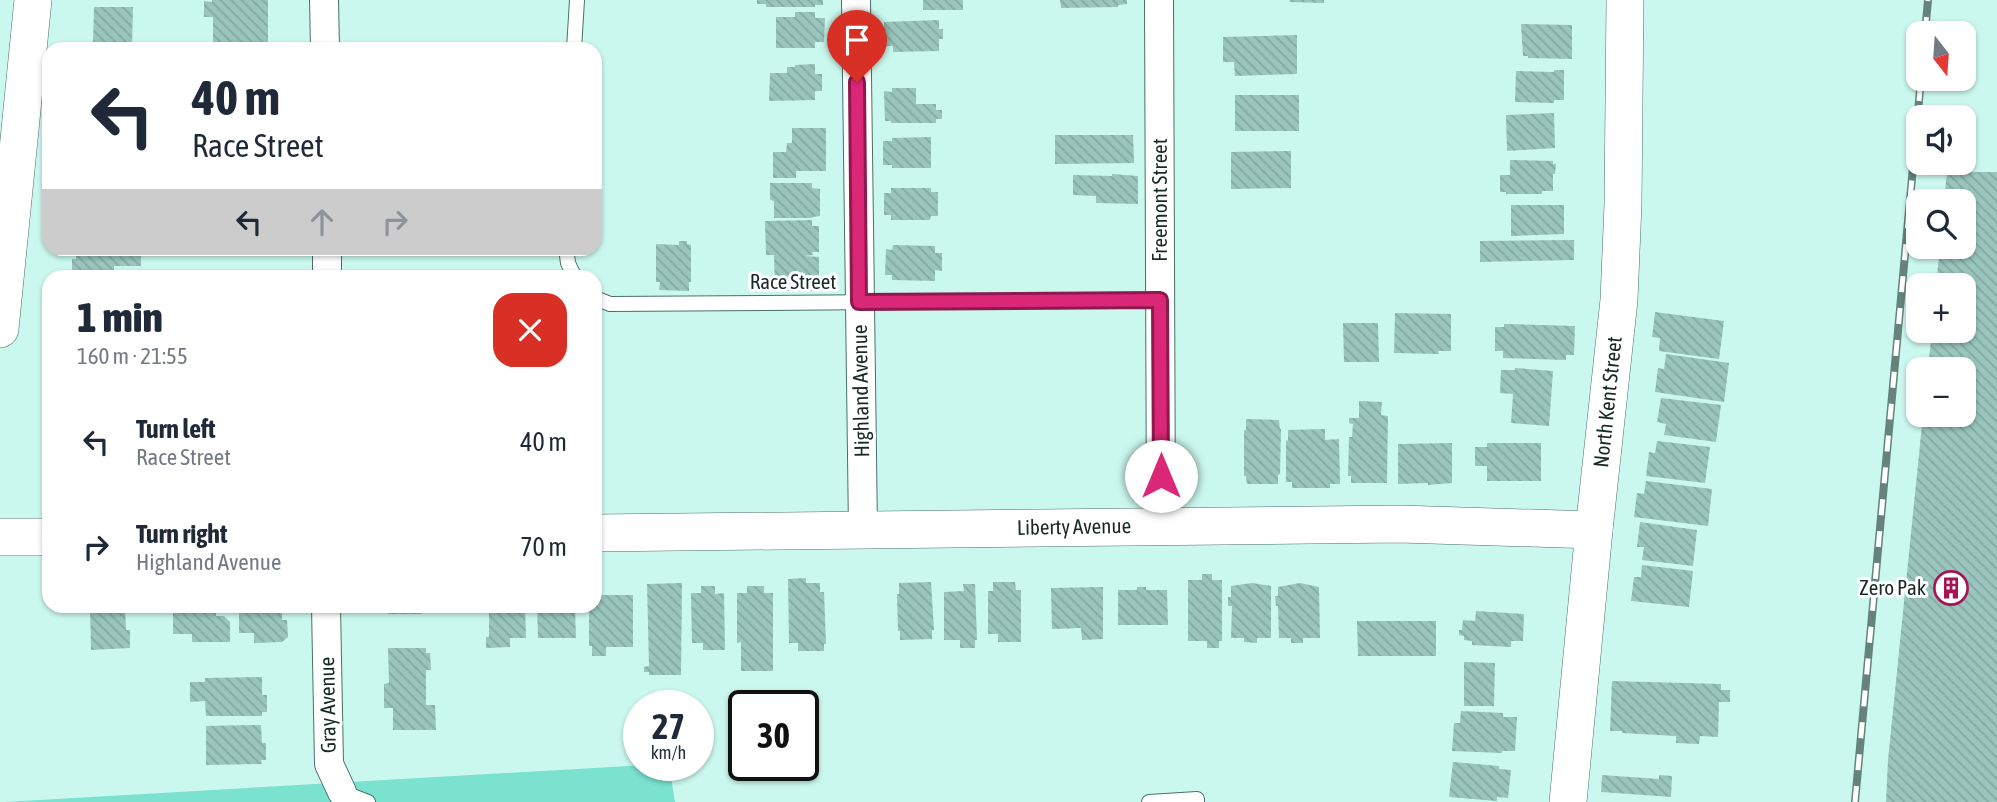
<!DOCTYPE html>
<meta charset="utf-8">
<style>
body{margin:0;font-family:"Asap Condensed",sans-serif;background:#f6f6f7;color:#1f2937;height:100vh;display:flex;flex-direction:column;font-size:26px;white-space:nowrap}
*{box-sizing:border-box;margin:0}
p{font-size:23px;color:#747a83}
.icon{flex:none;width:38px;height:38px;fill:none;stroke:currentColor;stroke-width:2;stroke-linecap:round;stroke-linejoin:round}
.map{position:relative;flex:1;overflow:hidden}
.sheet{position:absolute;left:42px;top:270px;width:560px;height:343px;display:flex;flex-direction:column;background:#fff;border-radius:21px;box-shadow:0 2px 5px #0004}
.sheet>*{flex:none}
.hud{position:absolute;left:42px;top:42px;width:560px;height:214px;border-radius:21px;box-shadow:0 2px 5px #0004;background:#fff;color:#1f2937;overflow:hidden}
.needle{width:46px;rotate:163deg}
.buttons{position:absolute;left:1906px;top:21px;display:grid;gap:14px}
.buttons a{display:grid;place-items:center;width:70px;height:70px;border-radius:14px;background:#fff;box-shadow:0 2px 5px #0004;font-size:35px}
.speed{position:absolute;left:623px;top:690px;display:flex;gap:14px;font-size:35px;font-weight:700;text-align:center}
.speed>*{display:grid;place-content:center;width:91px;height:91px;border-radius:50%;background:#fff;box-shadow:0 2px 5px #0004;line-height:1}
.speed small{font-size:18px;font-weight:400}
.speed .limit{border:4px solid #111;border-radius:10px;background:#fff;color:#111}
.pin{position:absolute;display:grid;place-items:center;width:60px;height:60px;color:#fff;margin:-72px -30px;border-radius:50% 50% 50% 0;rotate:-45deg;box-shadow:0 0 7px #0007}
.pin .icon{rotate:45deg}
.me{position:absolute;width:77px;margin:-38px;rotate:0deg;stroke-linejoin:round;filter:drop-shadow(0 0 5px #0008)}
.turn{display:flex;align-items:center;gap:24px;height:147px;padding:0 35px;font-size:32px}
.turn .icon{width:91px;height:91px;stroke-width:2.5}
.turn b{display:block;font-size:49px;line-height:60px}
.lanes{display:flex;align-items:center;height:66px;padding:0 35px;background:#0003;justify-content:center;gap:35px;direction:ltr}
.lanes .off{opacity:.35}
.round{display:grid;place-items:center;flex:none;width:74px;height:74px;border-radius:21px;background:#f6f6f7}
.overview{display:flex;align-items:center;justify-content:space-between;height:119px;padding:0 35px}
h1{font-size:42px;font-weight:800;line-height:52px}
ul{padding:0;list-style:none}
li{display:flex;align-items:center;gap:21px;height:105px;padding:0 35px}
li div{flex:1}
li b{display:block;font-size:26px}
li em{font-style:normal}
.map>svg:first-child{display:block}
.park{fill:#7ae2cf}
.building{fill:url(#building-back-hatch)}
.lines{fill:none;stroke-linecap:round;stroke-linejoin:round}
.service-casing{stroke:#487069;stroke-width:16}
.minor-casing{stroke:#487069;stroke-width:30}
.tertiary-casing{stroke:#487069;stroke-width:38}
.service{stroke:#fff;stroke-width:14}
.minor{stroke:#fff;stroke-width:28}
.tertiary{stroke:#fff;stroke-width:37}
.rail-casing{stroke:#65827c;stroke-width:8}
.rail{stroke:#fff;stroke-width:5;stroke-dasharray:16;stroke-linecap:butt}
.route-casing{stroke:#8e194d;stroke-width:18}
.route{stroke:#db2777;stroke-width:12}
.labels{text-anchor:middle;stroke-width:6;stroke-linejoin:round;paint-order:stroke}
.street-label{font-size:21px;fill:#182926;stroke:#fff}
.poi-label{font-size:21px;fill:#182926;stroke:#fff;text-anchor:end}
</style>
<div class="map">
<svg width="1997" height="802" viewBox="0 0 1997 802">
<defs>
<pattern id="building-back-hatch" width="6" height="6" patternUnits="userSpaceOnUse" patternTransform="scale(1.75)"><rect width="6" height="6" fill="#99c5bc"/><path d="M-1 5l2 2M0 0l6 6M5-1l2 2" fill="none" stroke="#83a9a1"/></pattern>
</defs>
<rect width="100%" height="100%" fill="#cbf8ee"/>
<path class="park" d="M645,765H669L675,802H5Z"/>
<g class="building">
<path d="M212,0H268V45H213V17H204V1L212,2Z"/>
<path d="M757,0H823V5H815V7H766V4H757Z"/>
<rect x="923" y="0" width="40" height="10"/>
<path d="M1060,0H1127V4L1118,5V7L1061,8Z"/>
<path d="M1290,0H1324V3L1289,2Z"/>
<path d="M94,7H133L132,46L93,45Z"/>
<path d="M795,12H815V18H825L824,42H815V48H776V17H795Z"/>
<path d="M939,20V29H943V39H939V51L893,52V46H884V22Z"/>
<path d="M1521,24L1572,25V59L1528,58V56H1523Z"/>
<path d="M1297,35V74L1235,76L1234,62H1223V37Z"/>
<path d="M815,64V74H822V91H815V100L769,101L770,73H787V67H795V65Z"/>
<path d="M1554,70H1564V100H1554V103L1515,102L1516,71L1554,72Z"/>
<path d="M892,88H916V104H936V110H942V119H936V123H891V121H885L884,91L892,92Z"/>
<rect x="1235" y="95" width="64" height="36"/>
<path d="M1554,113L1555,148L1507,151L1506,115Z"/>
<path d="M792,128H826V171H796V178H773V152H786L787,143H792Z"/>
<path d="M1055,135H1133L1134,163L1055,164Z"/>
<path d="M931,137V168H892V165H883V141H892V138Z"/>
<path d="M1291,151V188L1231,189V152Z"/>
<path d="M1510,160L1553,161V164H1556L1555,174H1553V191H1542V194H1506V192H1500V175H1510Z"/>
<path d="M1947,172H1997V802H1886L1888,760L1923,415H1964V369H1928L1932,331H1964V285H1936L1940,247H1964V201H1944Z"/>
<path d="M1112,174L1138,176V204L1096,203V196L1073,195V175L1112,176Z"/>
<path d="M770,183H812V188L820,189V216L813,217L812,218H774V201L770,200Z"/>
<path d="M891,188H931V192H938V216H931L930,220H891V215H884V193H891Z"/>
<path d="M1511,205H1564V234L1511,236Z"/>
<path d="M812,220V226H819V252H812L813,255L804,256L819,257V289H815V291H775L774,255H766L765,221Z"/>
<path d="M1574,240V260L1480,262V241Z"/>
<path d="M679,241H687V244L691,245V282H689V291L659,290L660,282H656V244L679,245Z"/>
<path d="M893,245L935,246V253H942V271L935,270V281L892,280V275H885L886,249L892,250Z"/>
<path d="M76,248H141V266H114V276H76V273H72V259H76Z"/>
<path d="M1655,312L1724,321L1719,359L1659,351L1660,338L1652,337Z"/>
<path d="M1395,313L1451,314V351H1438L1439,354L1394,353Z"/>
<path d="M1343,323H1378L1379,362H1344Z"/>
<path d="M1504,324L1575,326L1574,355H1566V360L1503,358V351H1495V327H1504Z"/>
<path d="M1666,354L1729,363L1724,402L1655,392L1658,368L1664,369Z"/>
<path d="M1515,368L1553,371L1549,426L1511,423L1513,394L1500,393L1501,370H1515Z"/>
<path d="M1661,398L1721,405L1716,442L1664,435L1666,424L1657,422Z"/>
<path d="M1359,401L1382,402L1381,415L1388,416L1387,483H1351V476H1348L1349,437H1352L1353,424L1349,423V418H1359Z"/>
<path d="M1246,419L1279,420L1280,429H1281L1280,474L1278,475V484H1247L1246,476H1244V430H1246Z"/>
<path d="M1325,429V440L1339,439L1340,484H1330V488H1292V482H1286V440L1288,441V430Z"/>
<path d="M1657,441L1710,447L1705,483L1646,476L1649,452L1655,453Z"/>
<path d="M1452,443V483L1428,485V483L1398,484V444Z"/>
<path d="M1487,443H1541V481H1487V466H1475V447H1487Z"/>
<path d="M1646,481L1712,489L1708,526L1634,517L1637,493L1644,494Z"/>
<path d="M1640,522L1697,530L1693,566L1642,560L1644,547H1637Z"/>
<path d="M1642,565L1693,571L1689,607L1631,601L1634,577H1641Z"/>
<path d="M1202,574H1212V580H1222V641H1219V648H1207V641H1188V580H1202Z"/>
<path d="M806,578V583H820V592H824L826,644H824V651H798V643H789L788,579Z"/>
<path d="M931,582L934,630H932V639L900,640V631H898L897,594H899V583Z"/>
<path d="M993,582H1015L1016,590H1021V642H998V634H988V591H993Z"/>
<path d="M682,583L681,675H649V672H644V667L649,666L647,584Z"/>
<path d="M1252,583L1271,586V638H1257V643L1244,642V638H1231L1232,606H1228V597H1231V586Z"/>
<path d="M1300,583L1319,587L1320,638H1303V643H1291V638H1279L1278,606H1276L1275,596H1278V587Z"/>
<path d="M963,584H975L977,640H975V648H960V640H944V592L964,591Z"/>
<path d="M701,586H715V594L724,593L725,650H703V643H692L691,593H701Z"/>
<path d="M747,586H764V593H773V671H741V642L737,643V593H747Z"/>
<path d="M1103,587V639L1082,640L1081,628L1052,629L1051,588Z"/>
<path d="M1137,587H1146V590H1167L1168,625H1118V590H1137Z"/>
<path d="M595,588H601L600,595H633V647H606V656H592V646H589V606H595Z"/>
<path d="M90,606H125L126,630H130V648L91,650Z"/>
<path d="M173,606H216V616H224L230,622V642H192V634H173Z"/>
<path d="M239,606H282V620H287L288,637L282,642L254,643V633H239Z"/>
<rect x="388" y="606" width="34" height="8"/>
<path d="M489,606H525L526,638H510V647L486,648V637H489Z"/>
<path d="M537,606L575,608L576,638H538Z"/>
<path d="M1476,611L1524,614L1523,641H1511V647L1472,645V641L1464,640V636L1459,635V630H1462L1463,620L1475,621Z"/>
<path d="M1357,621H1436V656H1358Z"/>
<path d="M388,648H426V653H430L431,670H426V705H435L436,730H393V708H384V684L389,683Z"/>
<path d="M1464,662L1495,663L1494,706H1464Z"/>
<path d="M262,677V695H267V712H262V716H206L205,701L190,702V682H205V678Z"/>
<path d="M1612,681L1721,684V690H1730V702H1719L1718,737L1700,736L1699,744L1676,743V736L1622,733V731H1610Z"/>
<path d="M1461,711L1503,713V717H1517L1515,751H1502V753L1452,751L1454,723H1460Z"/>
<path d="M261,725L262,743H266V760H261L262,764L206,765V726Z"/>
<path d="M1453,762L1499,766V769L1511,770L1508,798L1497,797V801L1449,797Z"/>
<path d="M1602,775L1659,779V775L1672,776L1671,797L1601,792Z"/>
</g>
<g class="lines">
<g class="service-casing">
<g id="service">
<path d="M574,49L577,0"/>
<path d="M566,248L568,263L574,276"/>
<path d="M595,298L610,304L1160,300"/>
<path d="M340,798L342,792L368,802"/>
<path d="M1149,802L1197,799V802"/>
</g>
</g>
<g class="minor-casing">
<g id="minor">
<path d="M324,0L325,49"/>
<path d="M856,0L863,531"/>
<path d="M1159,0L1161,526"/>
<path d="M327,248V276"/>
<path d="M326,606L329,764L342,792"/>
</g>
</g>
<g class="tertiary-casing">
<g id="tertiary">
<path d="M0,329L33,0"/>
<path d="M595,533L1400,524L1594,530"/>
<path d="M0,537H49"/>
<path d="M1568,802L1594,530L1619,300L1623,204L1625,0"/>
</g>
</g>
<use href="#service" class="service"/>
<use href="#minor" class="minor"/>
<use href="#tertiary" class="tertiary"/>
<g class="rail-casing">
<g id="rail">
<path d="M1925,33L1928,0"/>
<path d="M1855,802L1921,79"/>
</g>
</g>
<use href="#rail" class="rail"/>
</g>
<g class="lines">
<g class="route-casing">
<path id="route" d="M857,82L859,302L1160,300L1161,476"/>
</g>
<use href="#route" class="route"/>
</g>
<defs>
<g id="building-ring" transform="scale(1.75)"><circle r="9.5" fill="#fff" stroke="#a51556" stroke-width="1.5"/><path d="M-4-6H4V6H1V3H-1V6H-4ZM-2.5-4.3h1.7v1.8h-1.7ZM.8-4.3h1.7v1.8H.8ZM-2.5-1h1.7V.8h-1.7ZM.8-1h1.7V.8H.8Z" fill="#a51556"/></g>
</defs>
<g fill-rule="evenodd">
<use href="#building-ring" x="1951" y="588"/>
</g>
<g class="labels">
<g class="street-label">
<text transform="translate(1160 200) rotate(-90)" y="7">Freemont Street</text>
<text x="793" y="289">Race Street</text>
<text transform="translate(861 391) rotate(-91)" y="7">Highland Avenue</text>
<text transform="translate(1608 402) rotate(-84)" y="7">North Kent Street</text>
<text transform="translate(1074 527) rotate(-1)" y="7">Liberty Avenue</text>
<text transform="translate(328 705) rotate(-91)" y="7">Gray Avenue</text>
</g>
<g class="poi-label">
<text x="1926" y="595">Zero Pak</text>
</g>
</g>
</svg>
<div class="buttons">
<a><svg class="needle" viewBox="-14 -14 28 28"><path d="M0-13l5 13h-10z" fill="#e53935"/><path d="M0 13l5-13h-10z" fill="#747a83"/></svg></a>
<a><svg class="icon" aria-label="sound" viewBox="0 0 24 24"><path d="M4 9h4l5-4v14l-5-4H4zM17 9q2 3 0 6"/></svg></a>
<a><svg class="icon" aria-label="search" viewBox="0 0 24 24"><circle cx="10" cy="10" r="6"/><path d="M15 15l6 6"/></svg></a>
<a>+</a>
<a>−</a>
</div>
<div class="speed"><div>27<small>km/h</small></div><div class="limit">30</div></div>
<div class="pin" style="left:857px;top:82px;background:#d93025"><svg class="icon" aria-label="arrive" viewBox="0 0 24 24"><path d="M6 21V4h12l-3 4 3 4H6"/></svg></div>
<svg class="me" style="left:1161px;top:476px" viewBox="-20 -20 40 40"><circle r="19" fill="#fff"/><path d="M0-13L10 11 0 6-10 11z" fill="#db2777"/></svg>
<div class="hud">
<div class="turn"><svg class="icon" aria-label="left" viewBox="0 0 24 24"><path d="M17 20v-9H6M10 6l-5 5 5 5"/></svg><div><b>40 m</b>Race Street</div></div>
<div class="lanes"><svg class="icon" aria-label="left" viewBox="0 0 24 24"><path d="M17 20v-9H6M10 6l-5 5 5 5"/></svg><svg class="icon off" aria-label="ahead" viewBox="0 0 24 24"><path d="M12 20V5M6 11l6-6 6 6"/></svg><svg class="icon off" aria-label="right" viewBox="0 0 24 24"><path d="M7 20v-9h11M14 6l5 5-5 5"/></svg></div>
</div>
<section class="sheet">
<div class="overview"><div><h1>1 min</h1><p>160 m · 21:55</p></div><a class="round" style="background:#d93025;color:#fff"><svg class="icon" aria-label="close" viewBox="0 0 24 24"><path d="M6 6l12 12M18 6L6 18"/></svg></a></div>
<ul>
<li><svg class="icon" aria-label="left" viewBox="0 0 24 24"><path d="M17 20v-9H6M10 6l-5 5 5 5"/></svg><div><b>Turn left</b><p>Race Street</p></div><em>40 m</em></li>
<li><svg class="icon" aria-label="right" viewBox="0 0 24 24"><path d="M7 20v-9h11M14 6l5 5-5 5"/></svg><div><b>Turn right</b><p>Highland Avenue</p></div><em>70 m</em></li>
</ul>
</section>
</div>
